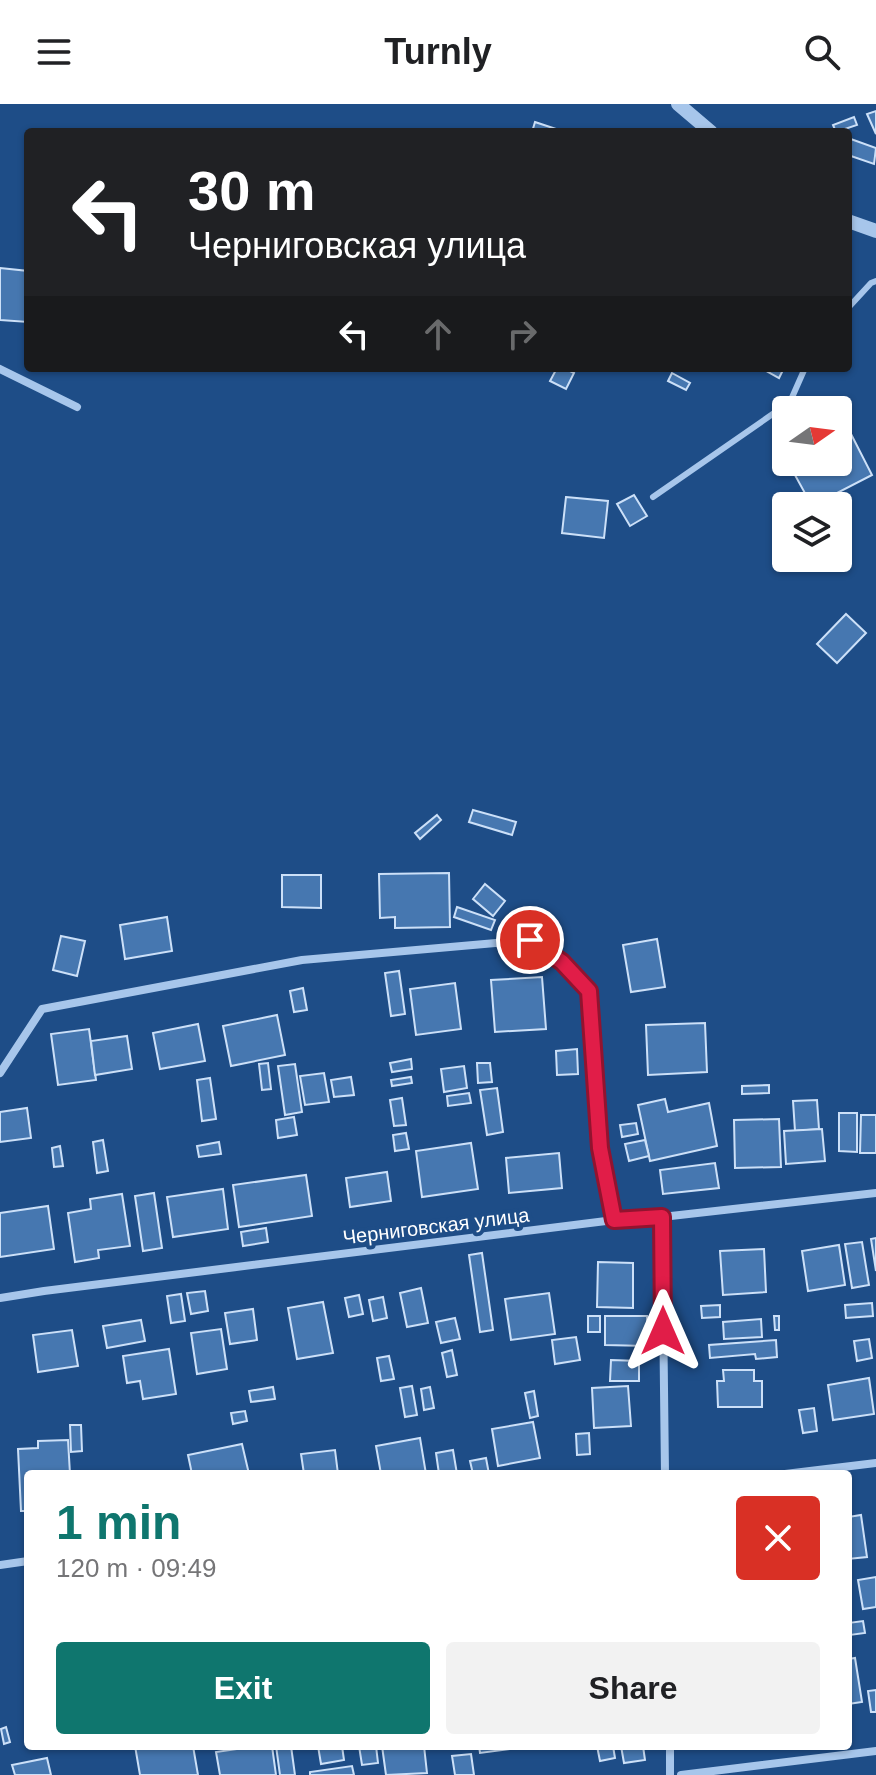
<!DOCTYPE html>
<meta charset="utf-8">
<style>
body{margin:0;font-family:Arial,sans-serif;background:#f2f2f2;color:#202124;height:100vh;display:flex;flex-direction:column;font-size:30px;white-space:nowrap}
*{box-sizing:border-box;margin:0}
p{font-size:26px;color:#757577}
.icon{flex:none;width:44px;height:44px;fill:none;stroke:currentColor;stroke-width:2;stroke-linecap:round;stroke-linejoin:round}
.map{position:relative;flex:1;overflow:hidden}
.details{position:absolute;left:24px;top:1366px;width:828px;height:280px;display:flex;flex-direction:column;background:#fff;border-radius:8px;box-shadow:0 2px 6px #0004}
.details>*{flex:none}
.guide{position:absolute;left:24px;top:24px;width:828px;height:244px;border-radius:8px;box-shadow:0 2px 6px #0004;background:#202124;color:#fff;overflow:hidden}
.needle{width:52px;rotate:76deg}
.buttons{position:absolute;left:772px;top:292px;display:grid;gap:16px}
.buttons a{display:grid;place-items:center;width:80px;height:80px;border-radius:8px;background:#fff;box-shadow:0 2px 6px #0004;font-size:40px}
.pin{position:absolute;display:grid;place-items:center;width:68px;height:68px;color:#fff;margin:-34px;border:4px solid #fff;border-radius:50%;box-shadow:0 2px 8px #0007}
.me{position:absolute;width:88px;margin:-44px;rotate:0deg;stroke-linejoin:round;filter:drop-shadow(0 0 6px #0008)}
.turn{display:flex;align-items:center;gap:28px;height:168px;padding:0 32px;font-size:36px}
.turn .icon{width:104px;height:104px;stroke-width:2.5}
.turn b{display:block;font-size:56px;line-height:68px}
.lanes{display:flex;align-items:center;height:76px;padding:0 32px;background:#0003;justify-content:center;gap:40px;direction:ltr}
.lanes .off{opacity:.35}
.round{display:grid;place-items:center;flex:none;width:84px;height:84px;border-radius:8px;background:#f2f2f2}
.overview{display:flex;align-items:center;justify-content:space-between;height:136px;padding:0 32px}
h1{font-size:48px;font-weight:700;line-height:60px;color:#0f766e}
.cta{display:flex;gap:16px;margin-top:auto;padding:16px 32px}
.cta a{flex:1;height:92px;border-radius:8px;background:#0f766e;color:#fff;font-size:32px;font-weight:700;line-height:92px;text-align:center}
.cta a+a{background:#f2f2f2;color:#202124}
header{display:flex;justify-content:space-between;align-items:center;height:104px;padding:0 32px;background:#fff;font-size:36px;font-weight:700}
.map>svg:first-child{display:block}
.building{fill:#4677b0;stroke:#cce0f8;stroke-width:2}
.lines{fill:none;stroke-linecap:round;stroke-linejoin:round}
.service{stroke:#a7c6eb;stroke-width:6}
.minor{stroke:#a7c6eb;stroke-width:8}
.tertiary{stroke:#a7c6eb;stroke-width:14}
.route-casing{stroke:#92132f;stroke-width:20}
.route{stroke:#e11d48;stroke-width:14}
.labels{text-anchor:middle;stroke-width:8;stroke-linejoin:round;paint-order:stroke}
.street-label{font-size:20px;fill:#fff;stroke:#1e4d87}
</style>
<header><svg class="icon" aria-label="menu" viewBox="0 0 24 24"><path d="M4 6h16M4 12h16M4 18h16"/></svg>Turnly<svg class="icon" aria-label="search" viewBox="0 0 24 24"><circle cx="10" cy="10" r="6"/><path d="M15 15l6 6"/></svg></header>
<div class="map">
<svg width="876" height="1671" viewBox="0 0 876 1671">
<rect width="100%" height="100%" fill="#1e4d87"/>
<g class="building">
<path d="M876,7V30L867,10Z"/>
<path d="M854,13L857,21L836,28L833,21Z"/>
<path d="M535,18L565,28H532Z"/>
<path d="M848,34L876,44L874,60L848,51Z"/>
<path d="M0,164L28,167V218L0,216Z"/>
<path d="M557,264H564L574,269L566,285L550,277Z"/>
<path d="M761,264H784L779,274Z"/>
<path d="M672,269L690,279L686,286L668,277Z"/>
<path d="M851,330L872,371L812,402L790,362L798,358H838V337Z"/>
<path d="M634,391L647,412L630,422L617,400Z"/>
<path d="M566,393L608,397L604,434L562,429Z"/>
<path d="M846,510L866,529L837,559L817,540Z"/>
<path d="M473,706L516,718L512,731L469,718Z"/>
<path d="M437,711L441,716L420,735L415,729Z"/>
<path d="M449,769L450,823L395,824V813L380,814L379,770Z"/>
<path d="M282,771H321V804L282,803Z"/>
<path d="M485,780L505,797L493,812L473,795Z"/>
<path d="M457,803L495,816L491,826L454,813Z"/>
<path d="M167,813L172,847L125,855L120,821Z"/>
<path d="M61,832L85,837L77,872L53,866Z"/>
<path d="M657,835L665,883L631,888L623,841Z"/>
<path d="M399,867L405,910L391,912L385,869Z"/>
<path d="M542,873L546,925L495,928L491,876Z"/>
<path d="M455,879L461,925L416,931L410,885Z"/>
<path d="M303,884L307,906L294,908L290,887Z"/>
<path d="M277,911L285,951L231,962L223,922Z"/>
<path d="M705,919L707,968L648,971L646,921Z"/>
<path d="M198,920L205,957L160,965L153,929Z"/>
<path d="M89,925L96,976L58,981L51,930Z"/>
<path d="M127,932L132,965L95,971L91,937Z"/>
<path d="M577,945L578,970L557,971L556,947Z"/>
<path d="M411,955L412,965L392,968L390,959Z"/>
<path d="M268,959L271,985L262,986L259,960Z"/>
<path d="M477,959H490L492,978L478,979Z"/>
<path d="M295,960L302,1008L285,1011L278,962Z"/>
<path d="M464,962L467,984L444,988L441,965Z"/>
<path d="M324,969L329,998L305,1001L300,972Z"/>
<path d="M351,973L354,991L334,993L331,976Z"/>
<path d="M411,973L412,979L392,982L391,976Z"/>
<path d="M210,974L216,1015L202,1017L197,976Z"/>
<path d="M769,981V989L742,990V982Z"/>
<path d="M497,984L503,1028L487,1031L480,986Z"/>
<path d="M469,989L471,999L448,1002L447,992Z"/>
<path d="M402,994L406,1021L394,1022L390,996Z"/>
<path d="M665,995L668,1008L709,999L717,1042L650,1057L638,1001Z"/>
<path d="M817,996L819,1025L795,1027L793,997Z"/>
<path d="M27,1004L31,1034L0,1038V1008Z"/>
<path d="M839,1009H857V1048L839,1047Z"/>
<path d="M861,1011H876V1049H860Z"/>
<path d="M294,1013L297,1031L278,1034L276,1016Z"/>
<path d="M779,1015L781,1063L735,1064L734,1016Z"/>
<path d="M636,1019L638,1030L622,1033L620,1021Z"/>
<path d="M822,1025L825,1057L786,1060L784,1027Z"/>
<path d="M406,1029L409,1045L395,1047L393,1031Z"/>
<path d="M103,1036L108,1067L97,1069L93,1038Z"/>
<path d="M645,1036L649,1052L629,1057L625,1040Z"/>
<path d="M219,1038L221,1050L199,1053L197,1042Z"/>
<path d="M471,1039L478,1085L422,1093L416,1047Z"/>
<path d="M60,1042L63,1062L54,1063L52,1044Z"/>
<path d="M559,1049L562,1084L509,1089L506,1054Z"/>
<path d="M715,1059L719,1084L663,1090L660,1066Z"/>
<path d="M387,1068L391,1097L350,1103L346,1074Z"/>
<path d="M306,1071L312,1112L239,1123L233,1081Z"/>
<path d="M223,1085L228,1125L173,1133L167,1093Z"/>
<path d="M154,1089L162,1144L143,1147L135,1092Z"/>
<path d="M122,1090L130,1142L98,1146L99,1154L75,1158L68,1109L91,1105L90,1095Z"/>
<path d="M48,1102L54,1145L0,1153V1109Z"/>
<path d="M266,1124L268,1138L243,1142L241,1128Z"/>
<path d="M876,1134V1167L871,1135Z"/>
<path d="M862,1138L869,1181L852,1184L845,1140Z"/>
<path d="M839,1141L845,1181L808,1187L802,1147Z"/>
<path d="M764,1145L766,1188L723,1191L720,1147Z"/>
<path d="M482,1149L493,1226L480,1228L469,1151Z"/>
<path d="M598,1158L633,1159V1204L597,1203Z"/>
<path d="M421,1184L428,1219L407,1223L400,1189Z"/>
<path d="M205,1187L208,1207L191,1210L187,1189Z"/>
<path d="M549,1189L555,1230L511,1236L505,1195Z"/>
<path d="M181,1190L185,1217L171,1219L167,1192Z"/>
<path d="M359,1191L363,1210L349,1213L345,1194Z"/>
<path d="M383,1193L387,1214L373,1217L369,1196Z"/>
<path d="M323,1198L333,1249L297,1255L288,1204Z"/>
<path d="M872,1199L873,1212L846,1214L845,1201Z"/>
<path d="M720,1201V1213L702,1214L701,1202Z"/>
<path d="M253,1205L257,1236L230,1240L225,1209Z"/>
<rect x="588" y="1212" width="12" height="16"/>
<path d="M605,1212H647V1242L605,1241Z"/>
<path d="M774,1212H779V1226H775Z"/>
<path d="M455,1214L460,1235L441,1239L436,1218Z"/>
<path d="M761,1215L762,1233L724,1235L723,1218Z"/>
<path d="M141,1216L145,1237L107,1244L103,1222Z"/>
<path d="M221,1225L227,1265L197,1270L191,1229Z"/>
<path d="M72,1226L78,1262L38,1268L33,1231Z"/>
<path d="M576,1233L580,1256L555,1260L552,1236Z"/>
<path d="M869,1235L872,1254L857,1257L854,1237Z"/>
<path d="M776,1236L777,1253L756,1255L755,1250L710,1254L709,1241Z"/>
<path d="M169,1245L176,1290L143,1295L140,1277L127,1279L123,1252Z"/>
<path d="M452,1246L457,1271L447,1273L442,1249Z"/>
<path d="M389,1252L394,1275L381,1277L377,1254Z"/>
<path d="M611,1256L639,1257V1277H610Z"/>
<path d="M723,1266H754V1277H762V1303H718L717,1277H724Z"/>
<path d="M869,1274L874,1310L833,1316L828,1281Z"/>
<path d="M412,1282L417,1311L405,1313L400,1284Z"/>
<path d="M628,1282L631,1322L594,1324L592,1284Z"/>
<path d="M273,1283L275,1295L251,1298L249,1287Z"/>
<path d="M430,1283L434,1304L424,1306L421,1285Z"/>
<path d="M534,1287L538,1312L530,1314L525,1289Z"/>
<path d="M814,1304L817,1327L803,1329L799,1306Z"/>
<path d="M245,1307L247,1317L233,1320L231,1309Z"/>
<path d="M533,1318L540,1354L498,1362L492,1325Z"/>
<path d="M70,1321H81L82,1347L71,1348Z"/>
<path d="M589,1329L590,1350L577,1351L576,1330Z"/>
<path d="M420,1334L426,1370H381L376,1342Z"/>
<path d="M68,1336L70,1370H28V1407H21L18,1345L38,1344V1337Z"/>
<path d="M242,1340L249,1370H192L188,1351Z"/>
<path d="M335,1346L338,1370H304L301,1350Z"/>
<path d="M453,1346L457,1370H439L436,1349Z"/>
<path d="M486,1354L489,1370H473L470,1357Z"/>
<path d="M861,1411L867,1453L848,1455V1413Z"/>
<path d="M876,1473V1503L863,1505L858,1476Z"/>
<path d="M863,1517L865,1529L850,1531L848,1519Z"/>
<path d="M855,1554L862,1598L848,1600V1555Z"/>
<path d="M876,1586V1608H871L868,1587Z"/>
<path d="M6,1623L10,1638L4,1640L1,1625Z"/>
<path d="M135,1642H193L198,1671H140Z"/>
<path d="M257,1642H272L276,1671H220L216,1648Z"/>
<path d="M276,1642H291L295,1671H280Z"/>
<path d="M318,1642H342L344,1656L321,1660Z"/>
<path d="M359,1642H376L378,1659L362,1661Z"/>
<path d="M382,1642H424L427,1669L386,1671Z"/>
<path d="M479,1642H532L480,1649Z"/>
<path d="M597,1642H613L615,1654L600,1657Z"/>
<path d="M621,1642H643L645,1656L624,1659Z"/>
<path d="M471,1650L474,1671H455L452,1652Z"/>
<path d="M47,1654L51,1671H15L12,1661Z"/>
<path d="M352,1662L354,1671H310V1668Z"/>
</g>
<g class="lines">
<g class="service">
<path d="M848,204L871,179L876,177"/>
<path d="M653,393L790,298L805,264"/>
</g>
<g class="minor">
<path d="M0,265L77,303"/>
<path d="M0,969L42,905L302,856L530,836L562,858L589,887L600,1044L614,1116"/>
<path d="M662,1113L665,1370"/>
<path d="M0,1194L44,1187L614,1116L662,1113L876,1089"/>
<path d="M785,1370L876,1359"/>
<path d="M0,1461L28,1457"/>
<path d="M670,1642V1671"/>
<path d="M681,1671L876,1647"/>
</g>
<g class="tertiary">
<path d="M678,0L711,28"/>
<path d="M848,117L876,127"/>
</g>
</g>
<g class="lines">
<g class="route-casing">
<path id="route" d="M530,836L562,858L589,887L600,1044L614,1116L662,1113L663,1227"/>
</g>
<use href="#route" class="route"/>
</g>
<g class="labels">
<g class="street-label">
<text transform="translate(436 1122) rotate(-7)" y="7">Черниговская улица</text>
</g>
</g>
</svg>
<div class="buttons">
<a><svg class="needle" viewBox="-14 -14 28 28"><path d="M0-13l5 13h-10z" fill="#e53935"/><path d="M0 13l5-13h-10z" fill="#757577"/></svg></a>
<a><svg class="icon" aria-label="layers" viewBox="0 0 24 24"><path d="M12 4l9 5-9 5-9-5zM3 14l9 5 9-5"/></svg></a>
</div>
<div class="pin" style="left:530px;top:836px;background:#d93025"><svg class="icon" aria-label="arrive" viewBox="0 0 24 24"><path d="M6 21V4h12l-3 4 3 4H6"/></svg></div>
<svg class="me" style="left:663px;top:1227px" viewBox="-20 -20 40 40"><path d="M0-17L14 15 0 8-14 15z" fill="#e11d48" stroke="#fff" stroke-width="4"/></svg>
<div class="guide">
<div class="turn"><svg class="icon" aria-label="left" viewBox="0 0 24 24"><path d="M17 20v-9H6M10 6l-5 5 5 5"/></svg><div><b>30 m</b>Черниговская улица</div></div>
<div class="lanes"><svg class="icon" aria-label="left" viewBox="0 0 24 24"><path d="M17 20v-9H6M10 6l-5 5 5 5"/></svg><svg class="icon off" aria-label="ahead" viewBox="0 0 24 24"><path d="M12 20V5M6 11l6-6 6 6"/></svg><svg class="icon off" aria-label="right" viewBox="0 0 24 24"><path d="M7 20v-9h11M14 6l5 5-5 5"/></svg></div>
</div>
<section class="details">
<div class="overview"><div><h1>1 min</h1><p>120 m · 09:49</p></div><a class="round" style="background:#d93025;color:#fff"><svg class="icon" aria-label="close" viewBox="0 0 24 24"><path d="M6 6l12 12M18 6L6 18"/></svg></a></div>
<div class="cta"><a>Exit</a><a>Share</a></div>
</section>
</div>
